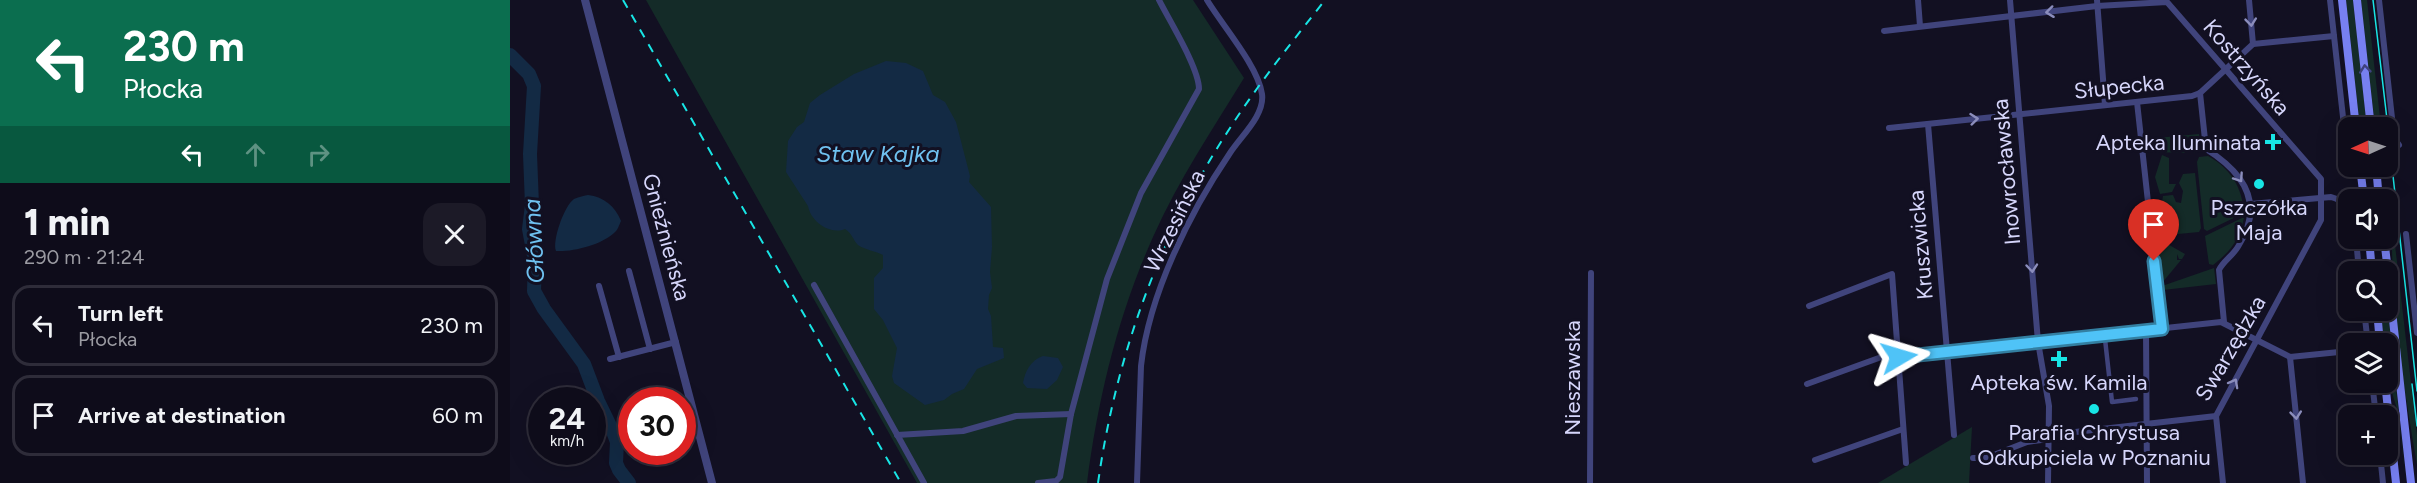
<!DOCTYPE html>
<meta charset="utf-8">
<style>
body{margin:0;font-family:Figtree,sans-serif;background:#1c1a27;color:#f1f3f6;height:100vh;display:flex;flex-direction:column;font-size:22px;white-space:nowrap}
*{box-sizing:border-box;margin:0}
p{font-size:20px;color:#9b9ba2}
.icon{flex:none;width:33px;height:33px;fill:none;stroke:currentColor;stroke-width:2;stroke-linecap:round;stroke-linejoin:round}
.map{position:relative;flex:1;overflow:hidden}
.details{display:flex;flex-direction:column;background:#0e0c1a;width:510px}
.details>*{flex:none}
.guide{background:#0b6e4f;color:#fff;overflow:hidden}
.needle{width:39px;rotate:267deg}
.buttons{position:absolute;left:1828px;top:117px;display:grid;gap:12px}
.buttons a{display:grid;place-items:center;width:60px;height:60px;border-radius:12px;background:#0e0c1a;box-shadow:0 6px 24px #0002,0 0 0 2px #2e2c39;font-size:30px}
.speed{position:absolute;left:18px;top:387px;display:flex;gap:12px;font-size:30px;font-weight:700;text-align:center}
.speed>*{display:grid;place-content:center;width:78px;height:78px;border-radius:50%;background:#0e0c1a;box-shadow:0 6px 24px #0002,0 0 0 2px #2e2c39;line-height:1}
.speed small{font-size:15px;font-weight:400}
.speed .limit{border:9px solid #d22;background:#fff;color:#111}
.pin{position:absolute;display:grid;place-items:center;width:51px;height:51px;color:#fff;margin:-62px -26px;border-radius:50% 50% 50% 0;rotate:-45deg;box-shadow:0 0 6px #0007}
.pin .icon{rotate:45deg}
.me{position:absolute;width:66px;margin:-33px;rotate:83deg;stroke-linejoin:round;filter:drop-shadow(0 0 4px #0008)}
.turn{display:flex;align-items:center;gap:21px;height:126px;padding:0 24px;font-size:27px}
.turn .icon{width:78px;height:78px;stroke-width:2.5}
.turn b{display:block;font-size:42px;line-height:51px}
.lanes{display:flex;align-items:center;height:57px;padding:0 24px;background:#0003;justify-content:center;gap:30px;direction:ltr}
.lanes .off{opacity:.35}
.round{display:grid;place-items:center;flex:none;width:63px;height:63px;border-radius:18px;background:#1c1a27}
.overview{display:flex;align-items:center;justify-content:space-between;height:102px;padding:0 24px}
h1{font-size:36px;font-weight:800;line-height:45px}
ul{padding:0;list-style:none}
li{display:flex;align-items:center;gap:18px;height:81px;margin:0 12px 9px;padding:0 12px;border:3px solid #2e2c39;border-radius:18px}
li div{flex:1}
li b{display:block;font-size:22px}
li em{font-style:normal}
main{display:flex;flex:1;min-height:0}
.map>svg:first-child{display:block}
.green{fill:#142b28}
.water{fill:#132a44}
.lines{fill:none;stroke-linecap:round;stroke-linejoin:round}
.river{stroke:#132a44;stroke-width:14}
.pedestrian{stroke:#40447c;stroke-width:4.5}
.minor{stroke:#40447c;stroke-width:6}
.tertiary{stroke:#40447c;stroke-width:8}
.secondary{stroke:#7780f1;stroke-width:8}
.tram{stroke:#18e5e5;stroke-width:1.5}
.rail{stroke:#18e5e5;stroke-width:2;stroke-dasharray:9 8;stroke-linecap:butt}
.oneway{stroke:#8b8dbc}
.oneway2{stroke:#3f427f}
.route-casing{stroke:#337fa1;stroke-width:15}
.route{stroke:#4fc3f7;stroke-width:10}
.poi-dot{fill:#18e5e5;stroke:#121022;stroke-width:2}
.labels{text-anchor:middle;stroke-width:6;stroke-linejoin:round;paint-order:stroke}
.street-label{font-size:22px;fill:#d6d6fb;stroke:#121022}
.poi-label{font-size:22px;fill:#d6d6fb;stroke:#121022}
.water-label{font-size:24px;font-style:italic;fill:#6fc1f0;stroke:#121022}
</style>
<main>
<section class="details">
<div class="guide">
<div class="turn"><svg class="icon" aria-label="left" viewBox="0 0 24 24"><path d="M17 20v-9H6M10 6l-5 5 5 5"/></svg><div><b>230 m</b>Płocka</div></div>
<div class="lanes"><svg class="icon" aria-label="left" viewBox="0 0 24 24"><path d="M17 20v-9H6M10 6l-5 5 5 5"/></svg><svg class="icon off" aria-label="ahead" viewBox="0 0 24 24"><path d="M12 20V5M6 11l6-6 6 6"/></svg><svg class="icon off" aria-label="right" viewBox="0 0 24 24"><path d="M7 20v-9h11M14 6l5 5-5 5"/></svg></div>
</div>
<div class="overview"><div><h1>1 min</h1><p>290 m · 21:24</p></div><a class="round"><svg class="icon" aria-label="close" viewBox="0 0 24 24"><path d="M6 6l12 12M18 6L6 18"/></svg></a></div>
<ul>
<li><svg class="icon" aria-label="left" viewBox="0 0 24 24"><path d="M17 20v-9H6M10 6l-5 5 5 5"/></svg><div><b>Turn left</b><p>Płocka</p></div><em>230 m</em></li>
<li><svg class="icon" aria-label="arrive" viewBox="0 0 24 24"><path d="M6 21V4h12l-3 4 3 4H6"/></svg><div><b>Arrive at destination</b></div><em>60 m</em></li>
</ul>
</section>
<div class="map">
<svg width="1907" height="483" viewBox="0 0 1907 483">
<rect width="100%" height="100%" fill="#121022"/>
<g class="green">
<path d="M136,0H683L734,78C702,130 668,181 643,237C608,315 588,398 577,483H407Z"/>
<path d="M1836,0H1843L1857,127H1850Z"/>
<path d="M1851,0H1857L1871,127H1865Z"/>
<path d="M1689,134L1691,150H1687L1686,153L1637,152L1636,139Z"/>
<path d="M1652,155L1659,158V184H1666L1662,192L1650,194L1645,177Z"/>
<path d="M1698,156C1721,169 1732,187 1734,213L1697,231L1694,229L1687,162L1689,157Z"/>
<path d="M1685,173L1691,228L1689,232L1647,236L1653,196L1663,195L1666,202L1671,203L1673,191L1669,183L1673,174Z"/>
<path d="M1734,217C1731,238 1720,252 1703,265L1699,264L1695,236Z"/>
<path d="M1647,238L1675,254L1672,259H1669L1667,254V260H1671L1652,283Z"/>
<path d="M1882,245H1885L1907,435V465C1895,393 1882,319 1882,245Z"/>
<path d="M1704,268L1706,284L1653,290L1652,286Z"/>
<path d="M1871,311H1878L1896,483L1888,412L1879,383L1878,344L1874,343Z"/>
<path d="M1462,427L1459,483H1368Z"/>
</g>
<g class="water">
<path d="M376,61L396,63L413,71L423,95L435,102L446,122L460,176L459,182L481,207L482,247L480,272L482,288L479,295L478,309L481,316L483,347L493,348L494,358L467,369L454,389L442,394L434,400L415,405L384,383L382,376L387,348L373,320L364,309V278L373,268V255C366,251 355,250 348,245C343,240 342,233 335,229C320,235 301,222 298,206L276,172L278,141L287,127L294,122L300,103L310,95L344,74Z"/>
<path d="M78,195C94,197 105,206 111,221C109,225 108,230 104,233C91,245 63,252 46,251C42,241 54,206 64,199C68,197 73,196 78,195Z"/>
<path d="M533,356L548,358L553,367L547,380L537,389L517,388L513,383C515,371 521,360 533,356Z"/>
</g>
<g class="lines">
<path class="river" d="M0,55L19,74L24,86L20,154L22,205L19,229L25,261L24,291L34,309L74,364L88,401L104,434L107,442L106,463L109,470L119,483"/>
<path class="pedestrian" d="M1595,339L1602,402L1626,399"/>
<g class="minor">
<path d="M1408,0L1410,26"/>
<path d="M1500,0L1528,342L1539,406L1538,483"/>
<path d="M1587,0L1595,105"/>
<path d="M1739,0L1743,44"/>
<path d="M1820,0L1836,144"/>
<path d="M1869,0L1883,127L1884,138L1889,145"/>
<path d="M1374,31L1587,6L1657,2L1811,179V220L1706,416L1539,435"/>
<path d="M1690,93L1696,149C1733,172 1755,203 1729,245C1724,255 1713,261 1709,270L1714,322"/>
<path d="M1627,102L1652,329"/>
<path d="M1418,124L1444,435"/>
<path d="M1379,128L1682,96L1690,93L1743,44L1824,36"/>
<path d="M1740,204L1821,197L1827,199L1839,210"/>
<path d="M1896,234L1907,333"/>
<path d="M1846,238L1849,272"/>
<path d="M119,271L140,349"/>
<path d="M304,285L414,483"/>
<path d="M89,286L109,357"/>
<path d="M1299,306L1382,274L1396,463"/>
<path d="M1854,310L1858,344"/>
<path d="M1636,329L1637,483"/>
<path d="M1780,357L1793,483"/>
<path d="M100,359L166,342"/>
<path d="M1862,382L1866,416"/>
<path d="M1297,384L1377,355L1389,357L1711,322L1780,357L1839,351"/>
<path d="M1706,416L1713,483"/>
<path d="M387,435L453,431L506,416L561,414"/>
<path d="M1870,454L1873,483"/>
<path d="M1463,458H1476L1517,442L1539,439"/>
<path d="M1305,460L1393,429"/>
<path d="M528,483L546,481L550,477L561,414L597,279L631,193L689,89C689,68 659,20 649,0"/>
<path d="M627,483L631,366C639,294 680,212 720,153C731,136 755,115 752,94C748,66 712,25 697,0"/>
<path d="M1080,483L1081,273"/>
</g>
<path class="tertiary" d="M75,0L202,483"/>
<g class="secondary">
<path d="M1832,0L1846,128"/>
<path d="M1847,0L1861,128"/>
<path d="M1850,166L1854,200"/>
<path d="M1866,166L1869,200"/>
<path d="M1859,238L1862,272"/>
<path d="M1874,238L1878,272"/>
<path d="M1878,275L1901,483"/>
<path d="M1867,310L1870,344"/>
<path d="M1875,382L1886,483"/>
</g>
<g class="tram">
<path d="M1863,0L1878,128"/>
<path d="M1878,131L1907,391"/>
<path d="M1902,384L1907,426"/>
</g>
<g class="rail">
<path d="M113,0L391,483"/>
<path d="M588,483C606,356 649,236 720,128C749,83 782,42 815,0"/>
</g>
</g>
<defs><path id="oneway-chevron" d="M-2-3.5L2.5 0L-2 3.5" fill="none" stroke-width="1.6" stroke-linecap="round" stroke-linejoin="round" transform="scale(1.5)"/></defs>
<g class="oneway">
<use href="#oneway-chevron" transform="translate(1540 12) rotate(173)"/>
<use href="#oneway-chevron" transform="translate(1741 22) rotate(84)"/>
<use href="#oneway-chevron" transform="translate(1464 119) rotate(-6)"/>
<use href="#oneway-chevron" transform="translate(1729 178) rotate(56)"/>
<use href="#oneway-chevron" transform="translate(1522 268) rotate(85)"/>
<use href="#oneway-chevron" transform="translate(1724 383) rotate(-61)"/>
<use href="#oneway-chevron" transform="translate(1786 415) rotate(84)"/>
</g>
<use class="oneway2" href="#oneway-chevron" transform="translate(1855 69) rotate(-96)"/>
<g class="lines">
<g class="route-casing">
<path id="route" d="M1389,357L1652,329L1644,261"/>
</g>
<use href="#route" class="route"/>
</g>
<g class="poi-dot">
<path d="M1760 133h6v6h6v6h-6v6h-6v-6h-6v-6h6z"/>
<circle cx="1749" cy="184" r="6"/>
<path d="M1546 350h6v6h6v6h-6v6h-6v-6h-6v-6h6z"/>
<circle cx="1584" cy="409" r="6"/>
</g>
<g class="labels">
<g class="street-label">
<text transform="translate(1737 67) rotate(49)" y="8">Kostrzyńska</text>
<text transform="translate(1609 86) rotate(-6)" y="8">Słupecka</text>
<text transform="translate(1496 172) rotate(-95)" y="8">Inowrocławska</text>
<text transform="translate(664 221) rotate(-64)" y="8">Wrzesińska</text>
<text transform="translate(157 237) rotate(75)" y="8">Gnieźnieńska</text>
<text transform="translate(1410 245) rotate(-95)" y="8">Kruszwicka</text>
<text transform="translate(1720 348) rotate(-60)" y="8">Swarzędzka</text>
<text transform="translate(1062 378) rotate(-90)" y="8">Nieszawska</text>
</g>
<g class="poi-label">
<text x="1751" y="150" text-anchor="end">Apteka Iluminata</text>
<text x="1749" y="215">Pszczółka<tspan x="1749" dy="25">Maja</tspan></text>
<text x="1549" y="390">Apteka św. Kamila</text>
<text x="1584" y="440">Parafia Chrystusa<tspan x="1584" dy="25">Odkupiciela w Poznaniu</tspan></text>
</g>
<g class="water-label">
<text x="368" y="162">Staw Kajka</text>
<text transform="translate(24 241) rotate(-93)" y="8">Główna</text>
</g>
</g>
</svg>
<div class="buttons">
<a><svg class="needle" viewBox="-14 -14 28 28"><path d="M0-13l5 13h-10z" fill="#e53935"/><path d="M0 13l5-13h-10z" fill="#9b9ba2"/></svg></a>
<a><svg class="icon" aria-label="sound" viewBox="0 0 24 24"><path d="M4 9h4l5-4v14l-5-4H4zM17 9q2 3 0 6"/></svg></a>
<a><svg class="icon" aria-label="search" viewBox="0 0 24 24"><circle cx="10" cy="10" r="6"/><path d="M15 15l6 6"/></svg></a>
<a><svg class="icon" aria-label="layers" viewBox="0 0 24 24"><path d="M12 4l9 5-9 5-9-5zM3 14l9 5 9-5"/></svg></a>
<a>+</a>
</div>
<div class="speed"><div>24<small>km/h</small></div><div class="limit">30</div></div>
<div class="pin" style="left:1644px;top:261px;background:#d93025"><svg class="icon" aria-label="arrive" viewBox="0 0 24 24"><path d="M6 21V4h12l-3 4 3 4H6"/></svg></div>
<svg class="me" style="left:1389px;top:357px" viewBox="-20 -20 40 40"><path d="M0-17L14 15 0 8-14 15z" fill="#4fc3f7" stroke="#fff" stroke-width="4"/></svg>
</div>
</main>
